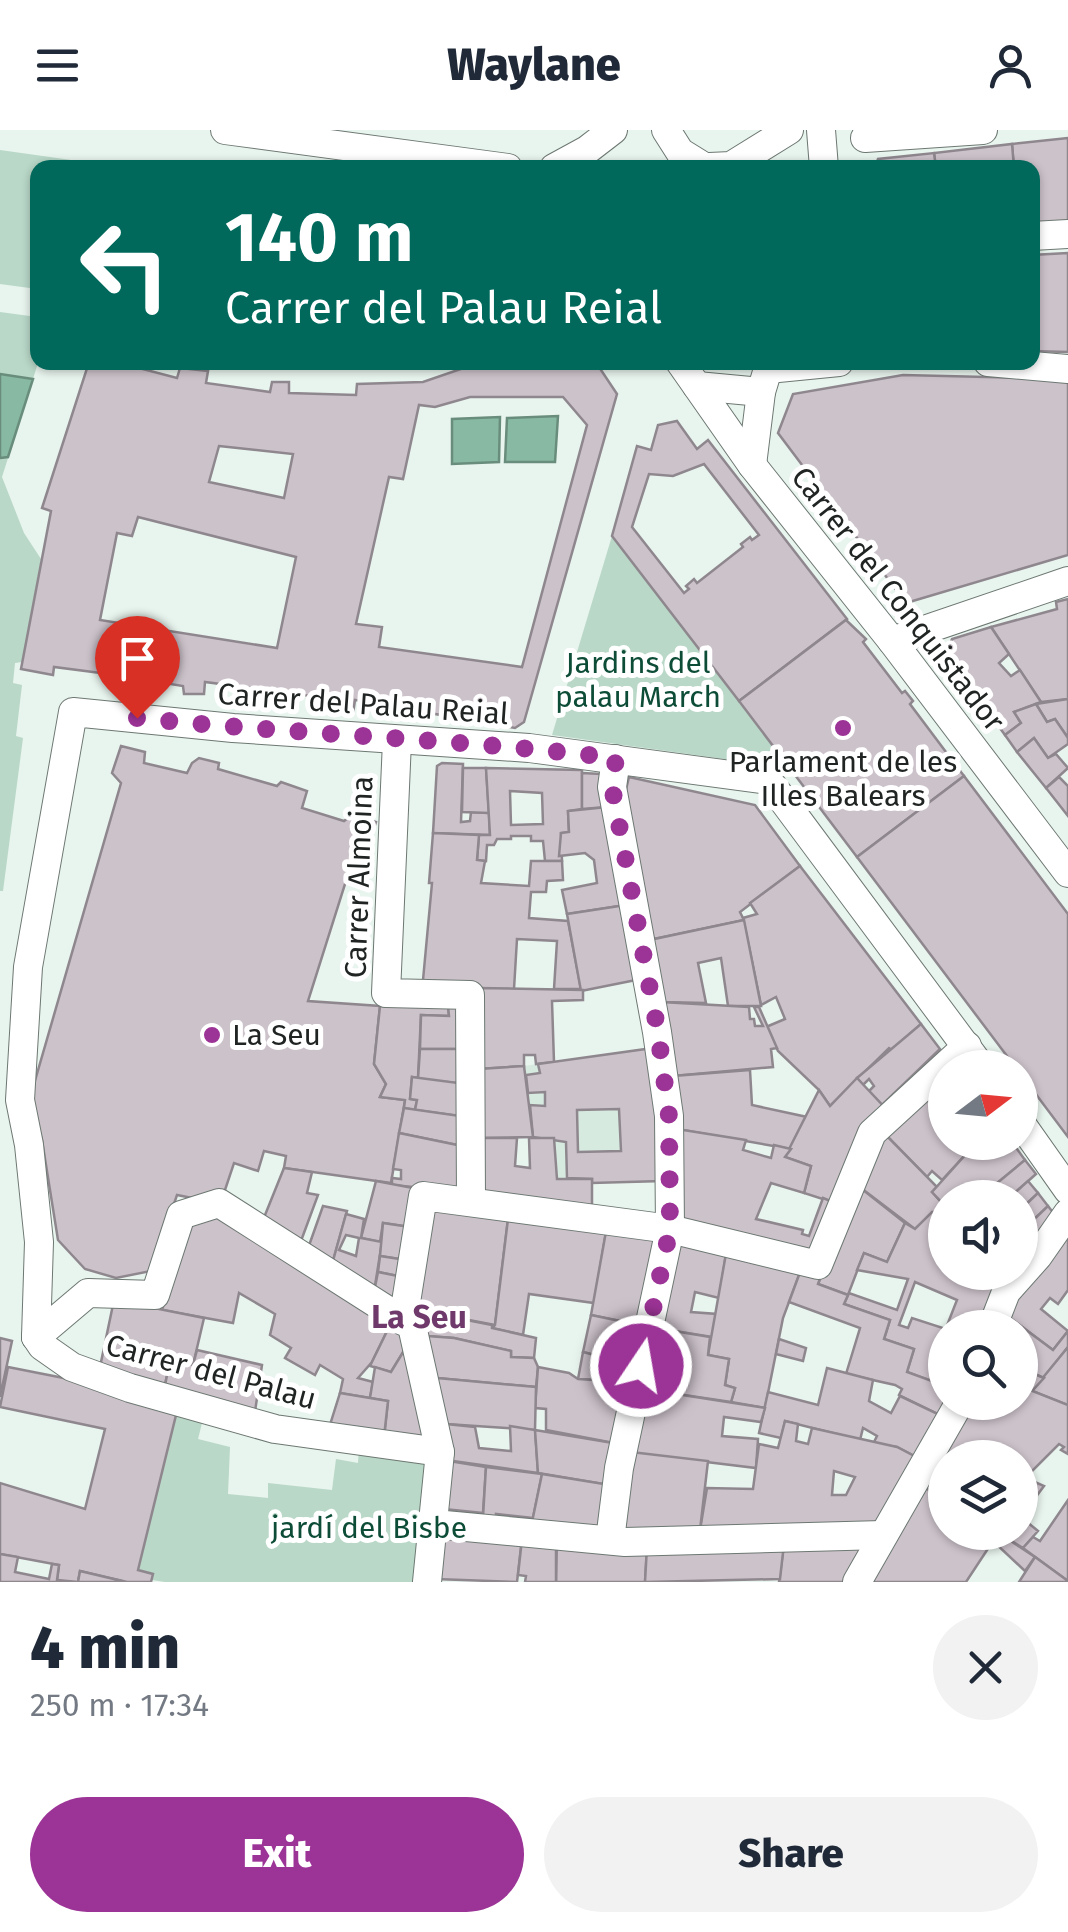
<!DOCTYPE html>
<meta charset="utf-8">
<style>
body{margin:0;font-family:"Fira Sans",sans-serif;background:#f2f2f3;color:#1f2937;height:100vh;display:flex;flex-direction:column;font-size:38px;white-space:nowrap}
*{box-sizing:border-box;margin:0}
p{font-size:32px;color:#747a83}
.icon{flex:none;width:55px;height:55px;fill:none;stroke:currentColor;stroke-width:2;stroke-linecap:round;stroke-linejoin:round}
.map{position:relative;height:1452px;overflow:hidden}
.details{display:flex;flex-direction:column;background:#fff;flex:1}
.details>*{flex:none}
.hud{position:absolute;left:30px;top:30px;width:1010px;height:210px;border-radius:20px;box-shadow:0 2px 8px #0004;background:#00695c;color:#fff;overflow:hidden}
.needle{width:65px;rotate:74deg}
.tools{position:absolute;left:928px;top:920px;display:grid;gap:20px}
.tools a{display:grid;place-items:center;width:110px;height:110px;border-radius:50%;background:#fff;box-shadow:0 2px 8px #0004;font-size:50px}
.pin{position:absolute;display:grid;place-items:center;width:85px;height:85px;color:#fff;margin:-102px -42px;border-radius:50% 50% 50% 0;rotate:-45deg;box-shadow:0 0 10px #0007}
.pin .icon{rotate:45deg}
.me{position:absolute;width:110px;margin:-55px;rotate:12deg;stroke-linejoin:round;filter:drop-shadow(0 0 8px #0008)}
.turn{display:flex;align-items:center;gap:35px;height:210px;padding:0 30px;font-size:45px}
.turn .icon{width:130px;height:130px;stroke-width:2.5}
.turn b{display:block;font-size:70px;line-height:85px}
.round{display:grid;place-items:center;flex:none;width:105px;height:105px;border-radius:52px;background:#f2f2f3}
.headline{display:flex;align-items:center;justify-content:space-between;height:170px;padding:0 30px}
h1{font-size:60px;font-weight:800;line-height:75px}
.primary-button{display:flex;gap:20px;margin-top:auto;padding:20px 30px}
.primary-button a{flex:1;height:115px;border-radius:60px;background:#9c3396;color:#fff;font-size:40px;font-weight:800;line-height:115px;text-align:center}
.primary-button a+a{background:#f2f2f3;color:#1f2937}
header{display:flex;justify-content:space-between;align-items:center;height:130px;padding:0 30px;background:#fff;font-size:45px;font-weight:800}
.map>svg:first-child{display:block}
.built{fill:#d7eae0}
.green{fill:#b9d8c8}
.water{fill:#88b9a2;stroke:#698d7c;stroke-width:2.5}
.building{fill:#ccc2ca;stroke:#8f878e;stroke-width:2.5;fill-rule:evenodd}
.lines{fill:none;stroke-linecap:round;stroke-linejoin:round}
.minor-casing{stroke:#6d7872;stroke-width:30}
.minor{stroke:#fff;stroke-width:28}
.route{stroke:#9c3396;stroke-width:18;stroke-dasharray:0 32.4}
.poi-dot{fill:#9c3396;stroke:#fff;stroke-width:4}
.labels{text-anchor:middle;stroke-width:10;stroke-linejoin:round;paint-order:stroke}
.street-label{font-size:30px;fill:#202523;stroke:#fff}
.park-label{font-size:30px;fill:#0d4d37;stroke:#fff}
.poi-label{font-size:30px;fill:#202523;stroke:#fff}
.neighbourhood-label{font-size:32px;font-weight:bold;fill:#6f3a6b;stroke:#fff}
</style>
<header><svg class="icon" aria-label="menu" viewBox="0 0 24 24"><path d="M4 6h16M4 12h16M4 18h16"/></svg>Waylane<svg class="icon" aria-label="person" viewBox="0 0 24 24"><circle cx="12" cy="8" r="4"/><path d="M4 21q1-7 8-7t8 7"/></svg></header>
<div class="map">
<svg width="1068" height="1452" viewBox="0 0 1068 1452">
<rect width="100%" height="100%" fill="#e8f4ee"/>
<path class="built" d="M653,918L664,1050L557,1049L554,1008L533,1007L524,936Z"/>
<g class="green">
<path d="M0,20L121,37L38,38L37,159L0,154Z"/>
<path d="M0,182L37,187L38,233L2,347L24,403L41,429L22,532L15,533L13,553L22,555L16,606L23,608L3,761H0Z"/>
<path d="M612,406L789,638L552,605Z"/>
<path d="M177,1281L203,1289L198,1309L230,1317L228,1364L268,1368V1353L332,1360L336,1329L358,1333L359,1316L428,1332L414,1452H165L152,1450L153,1444L138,1440Z"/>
</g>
<g class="water">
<path d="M0,244L33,249L8,327L0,328Z"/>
<path d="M558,286L555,332H505L507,288Z"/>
<path d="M500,287L499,332L452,334V289Z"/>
</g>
<g class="building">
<path d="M1068,8V98L1032,100V38H1014L1012,14Z"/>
<path d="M1012,14L1014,38H936L934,23Z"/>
<path d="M934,23L936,38H875L878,29Z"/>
<path d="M1068,123V222L1032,221V125Z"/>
<path d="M89,232H116L177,248L180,238L208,241L206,253L270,262L272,252H289V263L356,265L357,254L423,252L481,232L599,237L617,264L524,592L515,598L355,570L353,584L334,582V569L205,552L204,564H184L183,556L116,545L54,537L53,545L21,539L51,381L42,378ZM470,267H563L587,295L522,537L379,517L382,497L356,494L389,347L403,349L419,275L435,277ZM219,316L293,324L284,368L209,352ZM138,387L296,427L277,518L100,490L117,403L132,406Z"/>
<path d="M903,245L1068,249V425L906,473L778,303L793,264Z"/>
<path d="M677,291L697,319L708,310L847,489L739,571L612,406L637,316L651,320L658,295ZM704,334L759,405L752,410L750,407L741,414L743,417L697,453L694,449L686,456L689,459L684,463L632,397L649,344L673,346Z"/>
<path d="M1068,469V569L1041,572L991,497L1057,479L1056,472Z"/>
<path d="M846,490L866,509L863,512L902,563L905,561L913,571L910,574L964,646L857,727L739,571Z"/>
<path d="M991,497L1009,524L999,533L1011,546L1020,540L1041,572L1014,582L1021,593L1005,605L945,524L952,509Z"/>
<path d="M1068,569V608L1055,589L1047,592L1036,574Z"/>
<path d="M1036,574L1047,592L1055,589L1068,608V614L1048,628L1034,608L1017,622L1005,605L1021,593L1014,582Z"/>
<path d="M1034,608L1048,628L1056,624L1068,638L1046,658L1017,622Z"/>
<path d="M121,616L145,622L144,633L187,643L192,633L199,628L219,633L218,639L277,656L281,652L307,661L302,678L344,691L353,684L376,692L367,719L357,716L308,871L380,876L374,934L386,954L380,967L405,970L391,1053L284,1038L286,1026L264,1021L258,1041L234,1033L223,1066L207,1071L177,1065L151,1141L116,1148L85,1139L58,1110L42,1010L30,968L121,653L112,643Z"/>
<path d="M442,633L463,634L461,692L470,691L471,682L489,683L490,705L433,703L437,636Z"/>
<path d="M463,638H486L489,683L462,682Z"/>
<path d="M486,638L582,640V679L568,681L569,702L561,703L562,731H545L543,711H531V706H511V709H497L494,715H487L486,731L477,730L479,705H490ZM510,661L542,663L543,694L511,695Z"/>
<path d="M582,643L601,644L607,677L582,679Z"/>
<path d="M964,646L1068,784V1007L1020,943V938H1016L857,727Z"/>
<path d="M629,647L755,675L800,736L740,782L744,790L649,810L624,668Z"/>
<path d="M1059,647L1068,656V686L1046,658Z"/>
<path d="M607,677L626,775L567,784L562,760L597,753L594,730L585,723L559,726L561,703L569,702L568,681Z"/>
<path d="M433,703L479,705L477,730L485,731L481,753L529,756L531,731H562L563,750L547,751L546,762H531L529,788L568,791L581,859H554L557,811L517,809L514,859L422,861L432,753H429Z"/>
<path d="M800,736L921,894L892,920L889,918L830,976L819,960L778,921L766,897L785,889L776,867L761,875L743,788L757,784L750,773Z"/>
<path d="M626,775L641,849L581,861L567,784Z"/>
<path d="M744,790L761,876H728L721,828L698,833L706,873L661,872L645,811Z"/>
<path d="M477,858L583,860V870L552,871L554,932L536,934L535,925H524V936L479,939Z"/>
<path d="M661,872L749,877L750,889H754L755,896H763L754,877H759L777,918L771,919L773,937L673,946Z"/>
<path d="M380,876H448L449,886L421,885L418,948L412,947L410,969L417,970L415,980L404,978L405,970L380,967L386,954L374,934Z"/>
<path d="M448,876L465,877L462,919H420L421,885L449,886Z"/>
<path d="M921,894L940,919L882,975L869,961L874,956L869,949L863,955L857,948Z"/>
<path d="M653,918L662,1051L592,1053V1049L567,1048L566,1012L533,1007L530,975L545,976V962L528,963L526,945L540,943L538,934ZM619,979L621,1021L578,1022L577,980Z"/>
<path d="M420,919H462L466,954L418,949Z"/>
<path d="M524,936L533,1007L479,1008V939Z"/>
<path d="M750,940L752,975L807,987L791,1019L677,999L673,946Z"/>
<path d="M945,946V1012H977L942,1050L932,1041L927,1047L885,1004Z"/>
<path d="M412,947L466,954L467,987L415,980L417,970L410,969Z"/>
<path d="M857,948L888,981L838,1074L804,1063L811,1036L785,1027L819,960L830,976Z"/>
<path d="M404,978L467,987V1017L399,1003Z"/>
<path d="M677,999L746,1010L743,1020L771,1028L774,1015L791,1019L785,1027L811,1036L804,1063L771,1053L756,1089L803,1100L802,1104L809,1106L823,1068L838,1074L814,1129L677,1092Z"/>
<path d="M883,1002L937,1057L932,1062L943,1074L915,1099L857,1055Z"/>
<path d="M399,1003L467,1017L466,1062L392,1055V1048L401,1049V1040L393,1039Z"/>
<path d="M479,1008H517L515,1036L530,1038L529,1008H554L557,1049H592V1080L478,1064Z"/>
<path d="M977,1012H1012L1025,1030L979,1068H945V1076L932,1062Z"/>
<path d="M1025,1030L1036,1044L1009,1068H979Z"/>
<path d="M284,1038L312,1042L307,1063L318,1065L298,1119L261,1095Z"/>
<path d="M376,1051L413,1058L410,1097L383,1093L380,1112L361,1108Z"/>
<path d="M1028,1051L1038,1063L1020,1080V1068H1009Z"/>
<path d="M858,1056L905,1093L887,1132L864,1123L848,1165L818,1154Z"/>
<path d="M1038,1063L1048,1076L1024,1099L1020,1095V1080Z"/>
<path d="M323,1076L347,1081L331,1138L306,1124Z"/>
<path d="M1048,1076L1058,1089L1020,1138V1095L1024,1099Z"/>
<path d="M424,1077L508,1089L495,1195L411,1179Z"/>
<path d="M218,1079L392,1191L372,1232L358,1248L373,1252L370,1268L340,1263L343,1249L320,1235L315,1245L285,1228L291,1218L270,1205L275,1184L239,1163L233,1193L162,1180L190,1091Z"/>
<path d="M932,1082L945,1094V1142L1006,1145L984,1198H946L957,1170L915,1152L899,1195L908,1198L912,1188L943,1198L941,1208L945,1199V1261L932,1251L907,1242L914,1219L884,1209L890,1190L844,1174L849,1163L897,1180L908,1149L857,1140L864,1123L887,1132L905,1093L915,1099Z"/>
<path d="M346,1084L364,1089L361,1108L382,1112L374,1162L331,1138ZM346,1105L359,1108L356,1126L339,1120Z"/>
<path d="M508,1089L607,1096L594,1173L529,1164L523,1205L492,1198L495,1195Z"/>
<path d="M383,1093L410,1097L406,1130L380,1126Z"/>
<path d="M1068,1094V1160L1058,1174L1050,1168L1041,1179L1068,1201L1053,1220L1002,1182Z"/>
<path d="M607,1096L661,1105L644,1196L591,1185Z"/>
<path d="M676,1106L727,1118L719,1168L695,1162L691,1182L717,1184L712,1207L656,1198Z"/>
<path d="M727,1118L802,1137L783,1188L765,1278L731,1272L735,1258L725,1255L729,1229L708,1225Z"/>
<path d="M380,1126L406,1130L403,1147L378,1142Z"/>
<path d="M802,1137L822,1143L818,1154L848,1165L844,1174L890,1190L884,1209L914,1219L907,1242L932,1251L945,1261L942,1286L899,1265L902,1259L895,1255L846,1244L860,1198L789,1172Z"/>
<path d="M378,1142L403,1147L399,1174L374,1162Z"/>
<path d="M114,1170L204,1188L193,1235L170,1231L164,1260L100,1237Z"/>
<path d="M426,1182L492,1195V1198L536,1208L534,1228L511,1227V1221L454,1208L427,1206Z"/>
<path d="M1002,1182L1053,1220L1068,1201V1217L1044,1248L1020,1238V1198H995Z"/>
<path d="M591,1185L644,1196L636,1236L583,1222Z"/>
<path d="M392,1191L408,1214L391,1242L370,1236Z"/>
<path d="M656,1198L710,1207L708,1225L729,1229L725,1255L735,1258L731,1272L644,1259Z"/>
<path d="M427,1206L454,1208L511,1221V1227L534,1228L538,1237L536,1257L437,1248Z"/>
<path d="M0,1208L12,1211L0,1267Z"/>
<path d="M779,1209L806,1218L803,1231L776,1224Z"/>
<path d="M408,1214L428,1311L384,1307L388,1271L370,1268L375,1237L391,1242Z"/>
<path d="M1068,1217V1275L1032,1261Z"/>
<path d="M197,1220L262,1235L254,1288L164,1260L170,1231L193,1235Z"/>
<path d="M583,1222L636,1236L632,1258L610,1251L578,1249Z"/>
<path d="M8,1237L94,1254L177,1281L138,1440L153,1444L151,1452H127L80,1441L78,1452L57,1450L59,1435L0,1424V1353L85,1379L105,1299L0,1277Z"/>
<path d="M538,1237L569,1243L578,1249L610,1251L632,1258L619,1314L546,1300V1279L535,1278Z"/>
<path d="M827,1238L873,1250L869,1271L891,1283L900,1266L942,1286L918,1328L897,1317L873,1314L877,1306L863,1298L860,1310L785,1291L781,1308L759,1303L768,1262L818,1275Z"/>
<path d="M1020,1238L1044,1248L1032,1261L1020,1256Z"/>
<path d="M437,1248L536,1257L535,1300L446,1294Z"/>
<path d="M1020,1256L1068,1275V1324L1061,1320L1064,1317L1059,1314L1028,1345V1349L1044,1356L1021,1387L1038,1401L1023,1418L997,1402H1020V1328H945V1370L922,1356L969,1272H1020Z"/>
<path d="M644,1259L765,1278L761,1292L724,1287L722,1306L758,1309L756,1338L632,1323Z"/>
<path d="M340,1263L388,1271L384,1307L329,1298Z"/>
<path d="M785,1291L798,1294L796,1311L808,1314L812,1298L897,1317L918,1328L879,1397L700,1400L707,1358L753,1359L759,1314L778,1318ZM834,1341L855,1347L846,1365H832Z"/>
<path d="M446,1294L475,1297L479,1318L511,1321L510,1296L535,1300L538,1343L453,1331Z"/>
<path d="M535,1300L619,1314L609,1355L538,1343Z"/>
<path d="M631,1322L708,1331L700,1400L618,1398Z"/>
<path d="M449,1331L486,1337L483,1383L444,1379Z"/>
<path d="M486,1337L542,1344L533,1388L496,1384V1389L483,1387Z"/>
<path d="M542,1344L610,1355L598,1402L532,1392Z"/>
<path d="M922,1356L945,1370V1402H997L1035,1427L1025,1441L993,1411L966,1452H867Z"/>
<path d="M1068,1370V1451L1023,1418L1033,1407L1040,1411Z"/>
<path d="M442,1400L522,1409L517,1452L436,1449Z"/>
<path d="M557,1408L647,1417L645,1452H556Z"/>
<path d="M522,1409L556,1412V1452H525L526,1446L518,1445Z"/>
<path d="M865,1413L850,1452H779L784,1414Z"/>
<path d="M784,1414L780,1449L645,1452L647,1417Z"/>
<path d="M0,1424L18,1427L15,1442L49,1449L52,1434L59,1435L57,1450L65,1452H0Z"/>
<path d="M1035,1427L1068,1451V1452H1019Z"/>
<path d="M80,1441L122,1451V1452H78Z"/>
</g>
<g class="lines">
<g class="minor-casing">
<g id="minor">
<path d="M225,0L508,38"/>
<path d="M666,0L680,22L701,35"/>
<path d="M821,0L824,38"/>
<path d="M865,8L983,0"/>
<path d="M554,38L587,20L613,0"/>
<path d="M688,38L731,36L789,0"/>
<path d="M1032,106L1068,104"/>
<path d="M680,232L752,335L892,511L1068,743"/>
<path d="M988,232L1068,239"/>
<path d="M768,239L839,232"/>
<path d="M697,256L761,262"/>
<path d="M752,335L761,262L770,232"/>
<path d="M892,511L1068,451"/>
<path d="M397,611L386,863L470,865L471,1070"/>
<path d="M1020,992L1068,1060"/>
<path d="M403,1191L423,1066L670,1099L818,1135L872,1003L967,916"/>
<path d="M992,1198L1006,1162L1038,1126L1068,1083"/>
<path d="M36,1207L39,1112L29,1015L20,970L28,837L73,582L233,598L529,618L768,650L982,938"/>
<path d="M36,1207L88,1163L155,1165L181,1085L219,1073L412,1196L440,1322L427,1452"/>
<path d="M36,1207L42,1216L72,1237L130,1258L275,1299L440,1322"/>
<path d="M434,1394L625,1412L883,1405"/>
<path d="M610,1410L619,1338L670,1099L669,986L657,902L612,657L616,629"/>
<path d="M857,1452L960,1272"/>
</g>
</g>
<use href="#minor" class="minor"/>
</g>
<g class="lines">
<path class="route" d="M137,588C297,604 457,609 616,628L612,657L658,902L669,986L670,1099L641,1236"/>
</g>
<g class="poi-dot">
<circle cx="843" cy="598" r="10"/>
<circle cx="212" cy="905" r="10"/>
</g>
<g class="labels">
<g class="street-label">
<text transform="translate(898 469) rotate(52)" y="10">Carrer del Conquistador</text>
<text transform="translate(363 574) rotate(4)" y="10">Carrer del Palau Reial</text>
<text transform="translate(359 747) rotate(-88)" y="10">Carrer Almoina</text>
<text transform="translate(211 1242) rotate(15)" y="10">Carrer del Palau</text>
</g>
<g class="park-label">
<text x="638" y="543">Jardins del<tspan x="638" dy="34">palau March</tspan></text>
<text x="369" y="1408">jardí del Bisbe</text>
</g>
<g class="poi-label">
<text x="843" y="642">Parlament de les<tspan x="843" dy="34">Illes Balears</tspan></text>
<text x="232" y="915" text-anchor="start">La Seu</text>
</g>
<g class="neighbourhood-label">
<text x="419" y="1198">La Seu</text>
</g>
</g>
</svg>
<div class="tools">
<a><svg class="needle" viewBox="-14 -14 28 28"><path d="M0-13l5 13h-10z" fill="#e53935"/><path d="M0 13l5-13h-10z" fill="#747a83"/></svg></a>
<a><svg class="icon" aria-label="sound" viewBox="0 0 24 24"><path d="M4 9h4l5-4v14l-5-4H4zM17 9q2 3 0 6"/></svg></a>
<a><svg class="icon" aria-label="search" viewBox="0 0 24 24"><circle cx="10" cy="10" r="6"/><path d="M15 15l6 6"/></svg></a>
<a><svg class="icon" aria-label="layers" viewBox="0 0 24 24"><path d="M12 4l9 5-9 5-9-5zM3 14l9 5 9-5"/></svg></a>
</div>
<div class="pin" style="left:137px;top:588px;background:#d93025"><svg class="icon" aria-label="arrive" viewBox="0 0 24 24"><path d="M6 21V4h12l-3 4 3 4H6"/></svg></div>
<svg class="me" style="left:641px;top:1236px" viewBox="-20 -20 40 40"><circle r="17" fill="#9c3396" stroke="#fff" stroke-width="3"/><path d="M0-11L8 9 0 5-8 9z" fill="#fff"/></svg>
<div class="hud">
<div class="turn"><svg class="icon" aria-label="left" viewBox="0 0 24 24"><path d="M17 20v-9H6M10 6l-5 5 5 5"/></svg><div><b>140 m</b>Carrer del Palau Reial</div></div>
</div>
</div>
<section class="details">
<div class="headline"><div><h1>4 min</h1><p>250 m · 17:34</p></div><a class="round"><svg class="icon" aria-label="close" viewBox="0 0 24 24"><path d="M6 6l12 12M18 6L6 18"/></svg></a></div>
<div class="primary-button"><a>Exit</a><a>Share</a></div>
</section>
